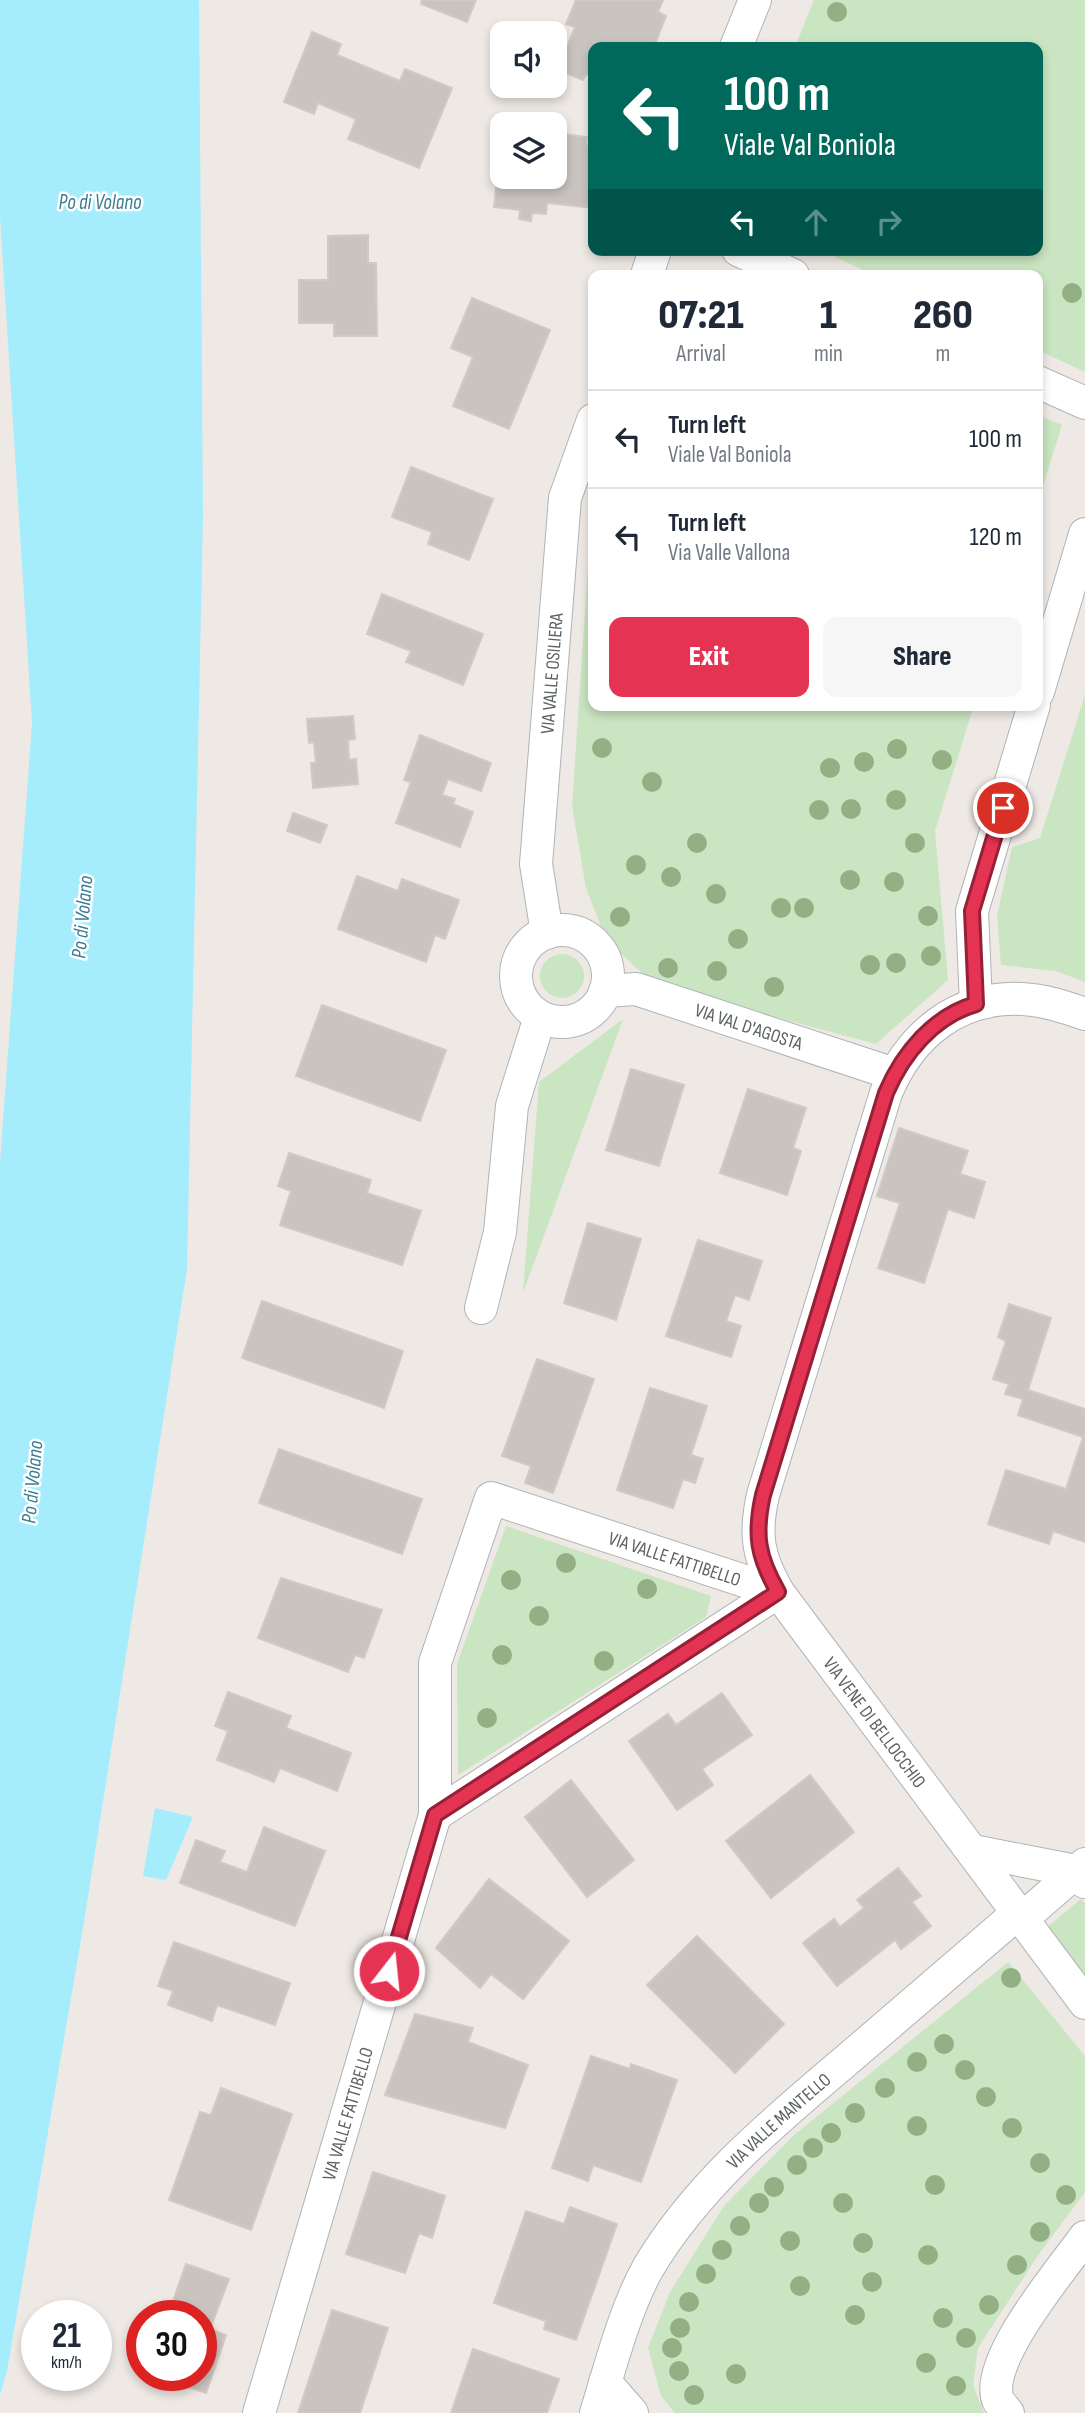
<!DOCTYPE html>
<style>
body{margin:0;font-family:"Sofia Sans Condensed",sans-serif;background:#f6f6f7;color:#1f2937;height:100vh;display:flex;flex-direction:column;font-size:26px;white-space:nowrap}
*{box-sizing:border-box;margin:0}
p{font-size:23px;color:#747a83}
.icon{flex:none;width:38px;height:38px;fill:none;stroke:currentColor;stroke-width:2;stroke-linecap:round;stroke-linejoin:round}
.map{position:relative;flex:1;overflow:hidden}
.sheet{position:absolute;left:588px;top:270px;width:455px;height:441px;display:flex;flex-direction:column;background:#fff;border-radius:14px;box-shadow:0 4px 10px #0003}
.sheet>*{flex:none}
.banner{position:absolute;left:588px;top:42px;width:455px;height:214px;border-radius:14px;box-shadow:0 4px 10px #0003;background:#00695c;color:#fff;overflow:hidden}
.buttons{position:absolute;left:490px;top:21px;display:grid;gap:14px}
.buttons a{display:grid;place-items:center;width:77px;height:77px;border-radius:14px;background:#fff;box-shadow:0 4px 10px #0003;font-size:35px}
.speed{position:absolute;left:21px;top:2300px;display:flex;gap:14px;font-size:35px;font-weight:700;text-align:center}
.speed>*{display:grid;place-content:center;width:91px;height:91px;border-radius:50%;background:#fff;box-shadow:0 4px 10px #0003;line-height:1}
.speed small{font-size:18px;font-weight:400}
.speed .limit{border:10px solid #d22;background:#fff;color:#111}
.pin{position:absolute;display:grid;place-items:center;width:60px;height:60px;color:#fff;margin:-30px;border:4px solid #fff;border-radius:50%;box-shadow:0 2px 7px #0007}
.me{position:absolute;width:77px;margin:-38px;rotate:16deg;stroke-linejoin:round;filter:drop-shadow(0 0 5px #0008)}
.turn{display:flex;align-items:center;gap:24px;height:147px;padding:0 21px;font-size:32px}
.turn .icon{width:91px;height:91px;stroke-width:2.5}
.turn b{display:block;font-size:49px;line-height:60px}
.lanes{display:flex;align-items:center;height:66px;padding:0 21px;background:#0003;justify-content:center;gap:35px;direction:ltr}
.lanes .off{opacity:.35}
.eta{display:flex;justify-content:space-evenly;align-items:center;height:119px;text-align:center}
.eta b{font-size:42px;font-weight:800;line-height:49px}
.cta{display:flex;gap:14px;margin-top:auto;padding:14px 21px}
.cta a{flex:1;height:80px;border-radius:14px;background:#e53353;color:#fff;font-size:28px;font-weight:800;line-height:80px;text-align:center}
.cta a+a{background:#f6f6f7;color:#1f2937}
ul{padding:0;list-style:none}
li{display:flex;align-items:center;gap:21px;height:98px;padding:0 21px;border-top:2px solid #e0e1e3}
li div{flex:1}
li b{display:block;font-size:26px}
li em{font-style:normal}
.map>svg:first-child{display:block}
.green{fill:#cae5c1}
.water{fill:#a5edfd}
.building{fill:#cac4c1;stroke:#d3c9c2;stroke-width:2}
.lines{fill:none;stroke-linecap:round;stroke-linejoin:round}
.minor-casing{stroke:#afb4b6;stroke-width:34}
.minor{stroke:#fff;stroke-width:32}
.tree{fill:#92b084}
.route-casing{stroke:#952136;stroke-width:18}
.route{stroke:#e53353;stroke-width:12}
.labels{text-anchor:middle;stroke-width:5;stroke-linejoin:round;paint-order:stroke}
.street-label{font-size:19px;fill:#5c6264;stroke:#fff}
.water-label{font-size:21px;font-style:italic;fill:#3a7e94;stroke:#fff}
</style>
<div class="map">
<svg width="1085" height="2413" viewBox="0 0 1085 2413">
<rect width="100%" height="100%" fill="#eee9e4"/>
<g class="green">
<path d="M814,0H1085V372L1038,350V275H874L820,250H1038V47H795Z"/>
<path d="M1038,415L1062,425L1038,502Z"/>
<path d="M593,491V705H974L935,831L948,980L876,1044L696,996L642,973L606,940L586,888L572,806Z"/>
<path d="M1085,695V982L1056,971L1001,965L997,916L1012,847L1040,838Z"/>
<circle cx="562" cy="976" r="22"/>
<path d="M623,1019L523,1293L539,1082Z"/>
<path d="M506,1526L711,1596L706,1617L458,1775L457,1664Z"/>
<path d="M1081,1899L1085,1903V1983L1046,1928Z"/>
<path d="M1008,1962L1085,2056V2192L1039,2254L978,2348L973,2385L984,2413H675L661,2396L648,2348L670,2292L724,2206L794,2135Z"/>
</g>
<g class="water">
<path d="M0,0H199L203,517L187,1269L83,1928L7,2371L0,2395V1162L32,723L0,216Z"/>
<path d="M155,1808L193,1817L166,1880L143,1876Z"/>
</g>
<g class="building">
<path d="M422,0H476L467,22L421,4Z"/>
<path d="M576,0H663L658,12L666,16L654,47H593V77L586,74L583,80L558,70L575,27L566,24Z"/>
<path d="M312,32L341,44L337,55L400,81L405,69L452,88L419,168L348,139L356,119L318,103L314,114L284,102Z"/>
<path d="M555,133L587,137L586,145L593,146V208L547,203L546,214L532,213L531,221L519,219L520,210L494,207L501,145L502,177H555Z"/>
<path d="M368,235V263H376L377,336H334V323H299V280H328V236Z"/>
<path d="M472,298L550,330L509,429L453,406L473,357L451,348Z"/>
<path d="M411,467L493,499L469,560L428,544L432,532L392,517Z"/>
<path d="M382,594L483,634L463,685L406,662L411,651L367,634Z"/>
<path d="M353,716L355,739L348,740L349,760L356,759L358,784L313,788L311,763H316L314,742L309,743L307,719Z"/>
<path d="M420,735L491,763L481,791L448,779L442,795L455,799L453,804L473,812L460,847L396,823L411,782L404,780Z"/>
<path d="M293,813L327,825L320,843L287,831Z"/>
<path d="M357,876L398,891L402,879L459,900L445,939L435,935L426,962L338,929Z"/>
<path d="M322,1005L446,1050L420,1121L296,1076Z"/>
<path d="M631,1069L684,1085L659,1166L606,1150Z"/>
<path d="M748,1089L806,1108L793,1148L801,1151L787,1195L720,1173Z"/>
<path d="M899,1128L968,1151L960,1174L985,1182L974,1218L948,1209L924,1283L878,1268L900,1203L877,1196Z"/>
<path d="M289,1153L371,1180L367,1193L421,1211L402,1265L280,1225L291,1191L278,1186Z"/>
<path d="M588,1223L641,1239L616,1320L564,1303Z"/>
<path d="M698,1240L762,1261L749,1300L735,1295L726,1321L741,1326L731,1357L666,1336Z"/>
<path d="M262,1301L403,1351L384,1408L242,1358Z"/>
<path d="M1009,1304L1051,1318L1028,1390L1085,1409V1542L1053,1531L1049,1544L988,1524L1006,1470L1066,1489L1083,1437L1018,1415L1023,1399L1005,1394L1009,1384L993,1379L1006,1341L998,1337Z"/>
<path d="M537,1359L594,1379L553,1493L525,1483L531,1466L502,1456Z"/>
<path d="M650,1388L707,1406L691,1455L703,1459L695,1483L683,1479L673,1508L617,1490Z"/>
<path d="M279,1449L422,1499L402,1554L259,1503Z"/>
<path d="M281,1578L382,1610L364,1658L355,1655L348,1672L258,1638Z"/>
<path d="M228,1692L291,1716L286,1728L351,1753L337,1791L280,1768L274,1782L217,1760L228,1731L215,1726Z"/>
<path d="M722,1693L752,1735L702,1769L713,1785L677,1810L629,1741L668,1714L676,1725Z"/>
<path d="M810,1775L854,1832L771,1898L726,1841Z"/>
<path d="M571,1780L634,1860L587,1897L525,1817Z"/>
<path d="M264,1827L325,1851L295,1926L180,1883L196,1840L225,1851L220,1862L247,1872Z"/>
<path d="M898,1868L921,1896L912,1902L931,1926L901,1949L895,1940L837,1986L803,1943L834,1919L840,1927L864,1908L857,1900Z"/>
<path d="M489,1879L569,1941L523,1999L491,1974L480,1988L436,1948Z"/>
<path d="M697,1936L784,2024L735,2073L647,1985Z"/>
<path d="M174,1942L290,1983L275,2025L217,2005L212,2021L168,2005L173,1991L158,1986Z"/>
<path d="M415,2014L473,2028L468,2042L528,2065L505,2128L385,2095Z"/>
<path d="M591,2056L630,2069L631,2064L677,2080L641,2182L593,2165L588,2181L552,2168Z"/>
<path d="M221,2088L292,2114L251,2230L169,2200L200,2112L211,2115Z"/>
<path d="M373,2172L445,2196L432,2238L419,2233L405,2273L346,2254Z"/>
<path d="M570,2207L617,2224L576,2340L544,2329L546,2321L494,2303L526,2211L564,2224Z"/>
<path d="M186,2264L229,2279L210,2329L226,2335L206,2393L154,2375H201V2315H168Z"/>
<path d="M332,2310L388,2328L360,2413H298Z"/>
<path d="M473,2349L559,2379L547,2413H451Z"/>
</g>
<g class="lines">
<g class="minor-casing">
<g id="minor">
<path d="M736,47L755,0"/>
<path d="M738,250L793,275"/>
<path d="M647,275L655,250"/>
<path d="M1038,382L1085,403"/>
<path d="M1038,692L1085,534"/>
<circle cx="562" cy="976" r="46"/>
<path id="s1" d="M547,933L536,864L565,498L593,420"/>
<path id="s2" d="M605,991L636,989L894,1074"/>
<path d="M976,1004L972,911L1034,705"/>
<path id="s3" d="M1085,1014C1065,1007 1044,1000 1022,999C957,996 910,1035 886,1093L763,1495C754,1535 758,1557 778,1592L1085,2003"/>
<path d="M481,1308L500,1232L512,1106L540,1017"/>
<path d="M435,1815L778,1592"/>
<path d="M973,1851L1076,1871L1085,1882"/>
<path d="M1023,1918L1085,1864"/>
<path d="M605,2382L632,2413"/>
<path id="s4" d="M259,2413L435,1815V1663L491,1498L778,1592"/>
<path id="s5" d="M596,2413C610,2368 625,2309 648,2268C696,2187 770,2125 841,2065C900,2014 959,1963 1018,1913"/>
<path d="M1008,2413C1005,2409 1000,2404 998,2400C983,2362 1062,2269 1085,2237"/>
</g>
</g>
<use href="#minor" class="minor"/>
</g>
<g class="tree">
<circle cx="837" cy="12" r="10"/>
<circle cx="1072" cy="293" r="10"/>
<circle cx="602" cy="748" r="10"/>
<circle cx="897" cy="749" r="10"/>
<circle cx="942" cy="760" r="10"/>
<circle cx="864" cy="762" r="10"/>
<circle cx="830" cy="768" r="10"/>
<circle cx="652" cy="782" r="10"/>
<circle cx="896" cy="800" r="10"/>
<circle cx="851" cy="809" r="10"/>
<circle cx="819" cy="810" r="10"/>
<circle cx="697" cy="843" r="10"/>
<circle cx="915" cy="843" r="10"/>
<circle cx="636" cy="865" r="10"/>
<circle cx="671" cy="877" r="10"/>
<circle cx="850" cy="880" r="10"/>
<circle cx="894" cy="882" r="10"/>
<circle cx="716" cy="894" r="10"/>
<circle cx="781" cy="908" r="10"/>
<circle cx="804" cy="908" r="10"/>
<circle cx="928" cy="916" r="10"/>
<circle cx="620" cy="917" r="10"/>
<circle cx="738" cy="939" r="10"/>
<circle cx="931" cy="956" r="10"/>
<circle cx="896" cy="963" r="10"/>
<circle cx="870" cy="965" r="10"/>
<circle cx="668" cy="968" r="10"/>
<circle cx="717" cy="971" r="10"/>
<circle cx="774" cy="987" r="10"/>
<circle cx="566" cy="1563" r="10"/>
<circle cx="511" cy="1580" r="10"/>
<circle cx="647" cy="1589" r="10"/>
<circle cx="539" cy="1616" r="10"/>
<circle cx="502" cy="1655" r="10"/>
<circle cx="604" cy="1661" r="10"/>
<circle cx="487" cy="1718" r="10"/>
<circle cx="1011" cy="1978" r="10"/>
<circle cx="944" cy="2044" r="10"/>
<circle cx="917" cy="2062" r="10"/>
<circle cx="965" cy="2070" r="10"/>
<circle cx="885" cy="2088" r="10"/>
<circle cx="986" cy="2097" r="10"/>
<circle cx="855" cy="2113" r="10"/>
<circle cx="917" cy="2126" r="10"/>
<circle cx="1012" cy="2128" r="10"/>
<circle cx="831" cy="2133" r="10"/>
<circle cx="813" cy="2148" r="10"/>
<circle cx="1040" cy="2163" r="10"/>
<circle cx="797" cy="2165" r="10"/>
<circle cx="935" cy="2185" r="10"/>
<circle cx="774" cy="2187" r="10"/>
<circle cx="1066" cy="2195" r="10"/>
<circle cx="759" cy="2203" r="10"/>
<circle cx="843" cy="2203" r="10"/>
<circle cx="740" cy="2226" r="10"/>
<circle cx="1040" cy="2232" r="10"/>
<circle cx="790" cy="2241" r="10"/>
<circle cx="863" cy="2243" r="10"/>
<circle cx="722" cy="2250" r="10"/>
<circle cx="928" cy="2255" r="10"/>
<circle cx="1017" cy="2265" r="10"/>
<circle cx="706" cy="2274" r="10"/>
<circle cx="872" cy="2282" r="10"/>
<circle cx="800" cy="2286" r="10"/>
<circle cx="689" cy="2302" r="10"/>
<circle cx="989" cy="2305" r="10"/>
<circle cx="855" cy="2315" r="10"/>
<circle cx="943" cy="2318" r="10"/>
<circle cx="680" cy="2328" r="10"/>
<circle cx="966" cy="2338" r="10"/>
<circle cx="672" cy="2348" r="10"/>
<circle cx="926" cy="2363" r="10"/>
<circle cx="679" cy="2371" r="10"/>
<circle cx="736" cy="2374" r="10"/>
<circle cx="956" cy="2386" r="10"/>
<circle cx="694" cy="2395" r="10"/>
</g>
<g class="lines">
<g class="route-casing">
<path id="route" d="M389,1971L435,1815L778,1592C758,1557 754,1535 763,1495L886,1093C903,1053 934,1016 976,1004L972,911L1003,808"/>
</g>
<use href="#route" class="route"/>
</g>
<g class="labels">
<g class="street-label">
<text dy="7" stroke="none"><textPath href="#s1" startOffset="261">VIA VALLE OSILIERA</textPath></text>
<text dy="7" stroke="none"><textPath href="#s2" startOffset="150">VIA VAL D'AGOSTA</textPath></text>
<text dy="7" stroke="none"><textPath href="#s4" startOffset="1143">VIA VALLE FATTIBELLO</textPath></text>
<text dy="7" stroke="none"><textPath href="#s3" startOffset="926">VIA VENE DI BELLOCCHIO</textPath></text>
<text dy="7" stroke="none"><textPath href="#s4" startOffset="312">VIA VALLE FATTIBELLO</textPath></text>
<text dy="7" stroke="none"><textPath href="#s5" startOffset="352">VIA VALLE MANTELLO</textPath></text>
</g>
<g class="water-label">
<text x="100" y="209">Po di Volano</text>
<text transform="translate(82 917) rotate(-85)" y="7">Po di Volano</text>
<text transform="translate(32 1482) rotate(-85)" y="7">Po di Volano</text>
</g>
</g>
</svg>
<div class="buttons">
<a><svg class="icon" aria-label="sound" viewBox="0 0 24 24"><path d="M4 9h4l5-4v14l-5-4H4zM17 9q2 3 0 6"/></svg></a>
<a><svg class="icon" aria-label="layers" viewBox="0 0 24 24"><path d="M12 4l9 5-9 5-9-5zM3 14l9 5 9-5"/></svg></a>
</div>
<div class="speed"><div>21<small>km/h</small></div><div class="limit">30</div></div>
<div class="pin" style="left:1003px;top:808px;background:#d93025"><svg class="icon" aria-label="arrive" viewBox="0 0 24 24"><path d="M6 21V4h12l-3 4 3 4H6"/></svg></div>
<svg class="me" style="left:389px;top:1971px" viewBox="-20 -20 40 40"><circle r="17" fill="#e53353" stroke="#fff" stroke-width="3"/><path d="M0-11L8 9 0 5-8 9z" fill="#fff"/></svg>
<div class="banner">
<div class="turn"><svg class="icon" aria-label="left" viewBox="0 0 24 24"><path d="M17 20v-9H6M10 6l-5 5 5 5"/></svg><div><b>100 m</b>Viale Val Boniola</div></div>
<div class="lanes"><svg class="icon" aria-label="left" viewBox="0 0 24 24"><path d="M17 20v-9H6M10 6l-5 5 5 5"/></svg><svg class="icon off" aria-label="ahead" viewBox="0 0 24 24"><path d="M12 20V5M6 11l6-6 6 6"/></svg><svg class="icon off" aria-label="right" viewBox="0 0 24 24"><path d="M7 20v-9h11M14 6l5 5-5 5"/></svg></div>
</div>
<section class="sheet">
<div class="eta">
<div><b>07:21</b><p>Arrival</p></div>
<div><b>1</b><p>min</p></div>
<div><b>260</b><p>m</p></div>
</div>
<ul>
<li><svg class="icon" aria-label="left" viewBox="0 0 24 24"><path d="M17 20v-9H6M10 6l-5 5 5 5"/></svg><div><b>Turn left</b><p>Viale Val Boniola</p></div><em>100 m</em></li>
<li><svg class="icon" aria-label="left" viewBox="0 0 24 24"><path d="M17 20v-9H6M10 6l-5 5 5 5"/></svg><div><b>Turn left</b><p>Via Valle Vallona</p></div><em>120 m</em></li>
</ul>
<div class="cta"><a>Exit</a><a>Share</a></div>
</section>
</div>
